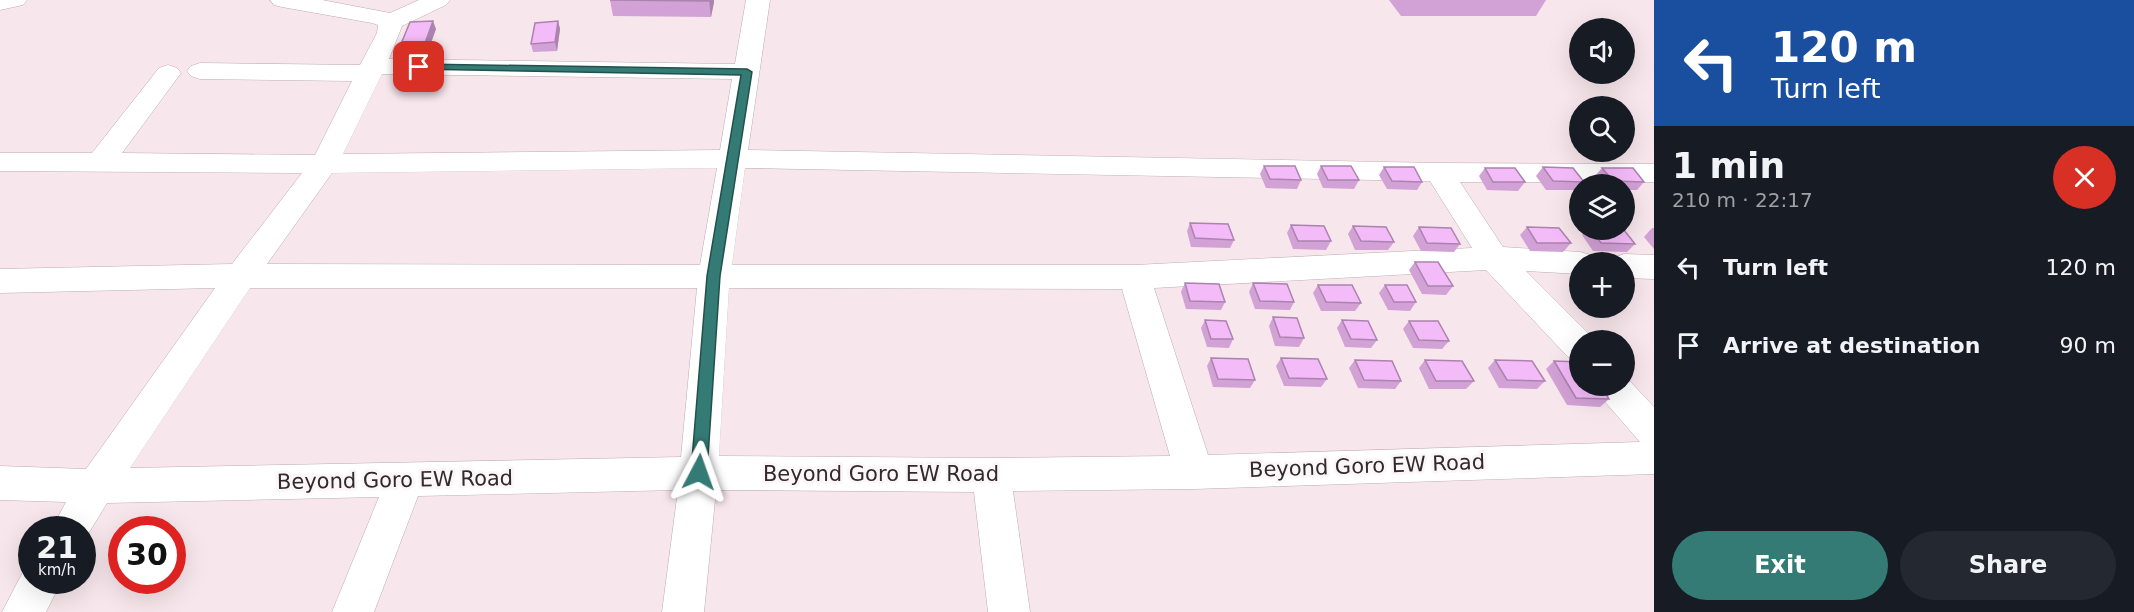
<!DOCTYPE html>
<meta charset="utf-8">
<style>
body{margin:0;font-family:"DejaVu Sans",sans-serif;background:#242831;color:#f1f3f6;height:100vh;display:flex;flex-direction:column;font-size:22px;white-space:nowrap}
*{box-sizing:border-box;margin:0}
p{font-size:20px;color:#9ea1a6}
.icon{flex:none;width:33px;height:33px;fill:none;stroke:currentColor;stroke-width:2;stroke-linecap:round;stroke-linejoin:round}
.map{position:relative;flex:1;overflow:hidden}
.drawer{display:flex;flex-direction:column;background:#171b24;width:480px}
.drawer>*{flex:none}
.top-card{background:#1a4fa0;color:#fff;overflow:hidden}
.controls{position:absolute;left:1569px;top:18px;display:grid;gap:12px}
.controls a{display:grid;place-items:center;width:66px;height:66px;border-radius:50%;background:#171b24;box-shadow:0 6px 24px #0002;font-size:30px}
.speed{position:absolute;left:18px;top:516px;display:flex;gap:12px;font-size:30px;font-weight:700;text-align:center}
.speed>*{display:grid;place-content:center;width:78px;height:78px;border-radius:50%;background:#171b24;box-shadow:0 6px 24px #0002;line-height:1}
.speed small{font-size:15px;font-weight:400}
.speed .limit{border:9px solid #d22;background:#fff;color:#111}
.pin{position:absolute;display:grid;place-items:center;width:51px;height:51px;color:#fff;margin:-26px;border-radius:12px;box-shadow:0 3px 9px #0006}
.me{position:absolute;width:66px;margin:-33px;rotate:4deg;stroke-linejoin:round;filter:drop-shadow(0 0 4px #0008)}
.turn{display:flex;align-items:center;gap:21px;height:126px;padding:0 18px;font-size:27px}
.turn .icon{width:78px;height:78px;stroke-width:2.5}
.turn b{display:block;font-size:42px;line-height:51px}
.round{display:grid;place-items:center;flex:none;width:63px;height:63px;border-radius:32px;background:#242831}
.headline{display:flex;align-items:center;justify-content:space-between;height:102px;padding:0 18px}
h1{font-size:36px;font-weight:600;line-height:45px}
.primary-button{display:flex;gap:12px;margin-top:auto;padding:12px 18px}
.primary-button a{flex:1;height:69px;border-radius:36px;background:#347b75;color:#fff;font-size:24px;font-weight:600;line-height:69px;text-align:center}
.primary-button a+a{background:#242831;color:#f1f3f6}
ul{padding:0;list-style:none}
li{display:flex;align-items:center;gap:18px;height:78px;padding:0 18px}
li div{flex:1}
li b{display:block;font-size:22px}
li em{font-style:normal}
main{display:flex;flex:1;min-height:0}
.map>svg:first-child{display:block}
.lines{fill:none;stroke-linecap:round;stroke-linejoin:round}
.street-casing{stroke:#bcacb0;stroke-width:1}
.street{fill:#fff;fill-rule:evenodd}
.wall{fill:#d2a1d6}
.shaded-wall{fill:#ab83ae}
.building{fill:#f4bbf9;stroke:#ab83ae;stroke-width:1.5}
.route{fill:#347b75;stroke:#22504c;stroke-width:1.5}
.labels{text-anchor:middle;stroke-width:6;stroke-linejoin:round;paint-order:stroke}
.street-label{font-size:21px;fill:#302a2c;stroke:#fdf6f8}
</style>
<main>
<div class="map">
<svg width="1654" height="612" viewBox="0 0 1654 612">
<rect width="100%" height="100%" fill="#f7e6eb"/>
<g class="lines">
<g class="street-casing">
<g id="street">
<path d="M0,0H27L23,5L0,10Z"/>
<path d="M270,0H322L390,13L419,0H450L446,5L402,26L389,59L735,64L746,0H770L748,150L1439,163L1654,164V182H1460L1503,247L1580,252L1591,255L1596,262H1580V274L1526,271L1592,337L1594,340H1580V360L1568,357L1486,270L1154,288L1208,455L1640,442L1600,396L1595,386H1624V375L1654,407V474L1194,489L1013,491L1030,612H988L974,492L716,490L704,612H662L678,490L418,496L374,612H332L379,497L107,503L82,544V530H51L66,502L0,500V466L86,469L215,288L0,293V269L232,264L302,173L0,171V153H92L159,68L168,65L177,68L181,73L122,153L315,155L352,81L200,79L191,76L187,71L191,66L200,63L360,65L377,33L378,25L372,23L282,7L274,5ZM382,74L732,79L720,150L343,154ZM717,168L700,265L267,264L332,173ZM745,168L1430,181L1472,248L1135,265H732ZM250,288H697L681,457L130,468ZM729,288L1122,289L1170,456L991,458L719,456Z"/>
<path d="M1624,254L1654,255V279L1624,278V262H1610L1613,258Z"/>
<path d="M32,564V580H62L46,612H2L26,566Z"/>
</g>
</g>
<use href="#street" class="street"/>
</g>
<g class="wall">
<path d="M610,0H714V2L711,17L613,16Z"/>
<path d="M1389,0H1546L1536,16H1401Z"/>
<path d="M558,21L560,29L557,51L533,52L531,44Z"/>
<path d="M436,29L428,51L404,52L401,44Z"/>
<path d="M1264,166L1301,180L1297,189L1266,188L1260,174Z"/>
<path d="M1321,166L1359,180L1354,189L1323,188L1317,174Z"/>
<path d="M1384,167L1422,182L1417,190L1387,189L1379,175Z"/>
<path d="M1543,167L1584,182L1582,184H1580V187L1577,190H1546L1536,176Z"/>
<path d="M1485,168L1525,182L1518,191L1487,190L1479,176Z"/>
<path d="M1602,168L1644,182L1637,190H1624V184H1602L1595,176Z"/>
<path d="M1190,223L1234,240L1230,248L1191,247L1187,231Z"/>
<path d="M1291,225L1331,241L1326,250L1293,249L1287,233Z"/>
<path d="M1353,226L1394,242L1388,250H1355L1348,234Z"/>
<path d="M1419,227L1460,244L1454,252L1421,251L1413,236Z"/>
<path d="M1527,227L1571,243L1563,252L1530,251L1520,235Z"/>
<path d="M1652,228H1654V249L1644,237Z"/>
<path d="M1587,230H1624L1635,244L1627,252L1593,251L1582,235Z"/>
<path d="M1415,262L1453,286L1446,295L1422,294L1409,270Z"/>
<path d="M1185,283L1225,302L1221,310L1186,309L1181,292Z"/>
<path d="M1253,283L1294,302L1290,310L1255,309L1249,292Z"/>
<path d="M1318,285L1361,303L1355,311H1321L1313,293Z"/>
<path d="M1385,285L1416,302L1410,311L1388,310L1379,293Z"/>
<path d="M1273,317L1304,338L1299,347L1275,346L1269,326Z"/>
<path d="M1205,320L1233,339L1229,348L1207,347L1201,328Z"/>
<path d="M1342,320L1377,340L1371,348L1345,347L1337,328Z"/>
<path d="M1409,321L1449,341L1442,349L1413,348L1403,329Z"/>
<path d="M1211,358L1255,380L1250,388L1213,387L1207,366Z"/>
<path d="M1281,358L1327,379L1321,387L1284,386L1276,366Z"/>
<path d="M1355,360L1401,381L1395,389L1358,388L1349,368Z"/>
<path d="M1425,360L1474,381L1466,389H1429L1419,368Z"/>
<path d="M1495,360L1545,381L1537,389L1499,388L1488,368Z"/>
<path d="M1554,361L1609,399L1600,407L1567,405L1546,369Z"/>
</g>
<g class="shaded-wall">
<path d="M709,0H714V2L711,17Z"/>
<path d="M433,21L436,29L428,51L425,43Z"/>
<path d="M558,21L560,29L557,51L555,42Z"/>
</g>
<g class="building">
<path d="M610,0H709V1Z"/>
<path d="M433,21L425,43L401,44L410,22Z"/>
<path d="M558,21L555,42L531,44L535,23Z"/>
<path d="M1264,166H1295L1301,180L1270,179Z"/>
<path d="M1321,166H1351L1359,180H1328Z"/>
<path d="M1384,167H1414L1422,182L1392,181Z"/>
<path d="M1543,167L1573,168L1584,182L1553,181Z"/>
<path d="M1485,168H1515L1525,182H1493Z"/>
<path d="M1602,168H1633L1644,182L1613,181Z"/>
<path d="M1190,223L1228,224L1234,240L1195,238Z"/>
<path d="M1291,225L1324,226L1331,241H1298Z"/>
<path d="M1353,226L1386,227L1394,242L1361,241Z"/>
<path d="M1419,227L1451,228L1460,244L1427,243Z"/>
<path d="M1527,227L1559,228L1571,243H1537Z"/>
<path d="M1591,230H1624L1635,244L1601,243Z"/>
<path d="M1415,262H1438L1453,286H1428Z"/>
<path d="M1185,283L1219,284L1225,302L1190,301Z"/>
<path d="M1253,283L1287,284L1294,302L1260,301Z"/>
<path d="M1318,285H1352L1361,303L1326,302Z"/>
<path d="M1385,285H1407L1416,302H1394Z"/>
<path d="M1273,317L1297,318L1304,338L1280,337Z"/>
<path d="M1205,320L1226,321L1233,339H1211Z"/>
<path d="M1342,320L1368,321L1377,340L1351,339Z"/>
<path d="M1409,321H1438L1449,341L1419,340Z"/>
<path d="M1211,358L1248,359L1255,380L1218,379Z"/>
<path d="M1281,358L1318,359L1327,379L1289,378Z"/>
<path d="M1355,360L1392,361L1401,381L1364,380Z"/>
<path d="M1425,360L1462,361L1474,381H1436Z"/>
<path d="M1495,360L1532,361L1545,381L1507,380Z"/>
<path d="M1554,361L1580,362V386H1601L1609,399L1576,398Z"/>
</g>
<path class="route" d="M419,64L747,69L752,72L720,276L707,472L705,477L699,479L694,477L691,472L707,276L741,75L415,69L414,67Z"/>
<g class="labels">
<g class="street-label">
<text transform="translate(1367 466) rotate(-2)" y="7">Beyond Goro EW Road</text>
<text x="881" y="481">Beyond Goro EW Road</text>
<text transform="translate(395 480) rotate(-1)" y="7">Beyond Goro EW Road</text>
</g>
</g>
</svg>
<div class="controls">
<a><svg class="icon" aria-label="sound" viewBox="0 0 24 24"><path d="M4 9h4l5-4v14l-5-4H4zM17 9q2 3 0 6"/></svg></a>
<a><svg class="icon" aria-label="search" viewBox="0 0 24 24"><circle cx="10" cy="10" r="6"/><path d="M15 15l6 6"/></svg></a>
<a><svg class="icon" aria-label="layers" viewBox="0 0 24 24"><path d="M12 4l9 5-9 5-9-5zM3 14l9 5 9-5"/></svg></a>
<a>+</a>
<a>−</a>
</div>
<div class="speed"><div>21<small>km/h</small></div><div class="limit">30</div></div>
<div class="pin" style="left:419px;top:67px;background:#d93025"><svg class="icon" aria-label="arrive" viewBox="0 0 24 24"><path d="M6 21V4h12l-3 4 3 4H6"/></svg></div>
<svg class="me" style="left:699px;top:472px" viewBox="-20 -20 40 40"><path d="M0-17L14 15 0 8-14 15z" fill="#347b75" stroke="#fff" stroke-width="4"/></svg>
</div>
<section class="drawer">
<div class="top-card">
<div class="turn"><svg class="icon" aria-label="left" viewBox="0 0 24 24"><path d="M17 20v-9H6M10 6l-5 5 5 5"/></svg><div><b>120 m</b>Turn left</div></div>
</div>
<div class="headline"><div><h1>1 min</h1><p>210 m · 22:17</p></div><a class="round" style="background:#d93025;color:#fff"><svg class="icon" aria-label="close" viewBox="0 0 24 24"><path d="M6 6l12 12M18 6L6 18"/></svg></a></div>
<ul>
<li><svg class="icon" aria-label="left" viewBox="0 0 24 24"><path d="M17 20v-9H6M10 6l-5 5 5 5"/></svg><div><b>Turn left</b></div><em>120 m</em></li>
<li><svg class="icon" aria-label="arrive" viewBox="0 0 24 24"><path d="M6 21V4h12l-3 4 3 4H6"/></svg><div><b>Arrive at destination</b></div><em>90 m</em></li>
</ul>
<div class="primary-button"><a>Exit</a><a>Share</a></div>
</section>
</main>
